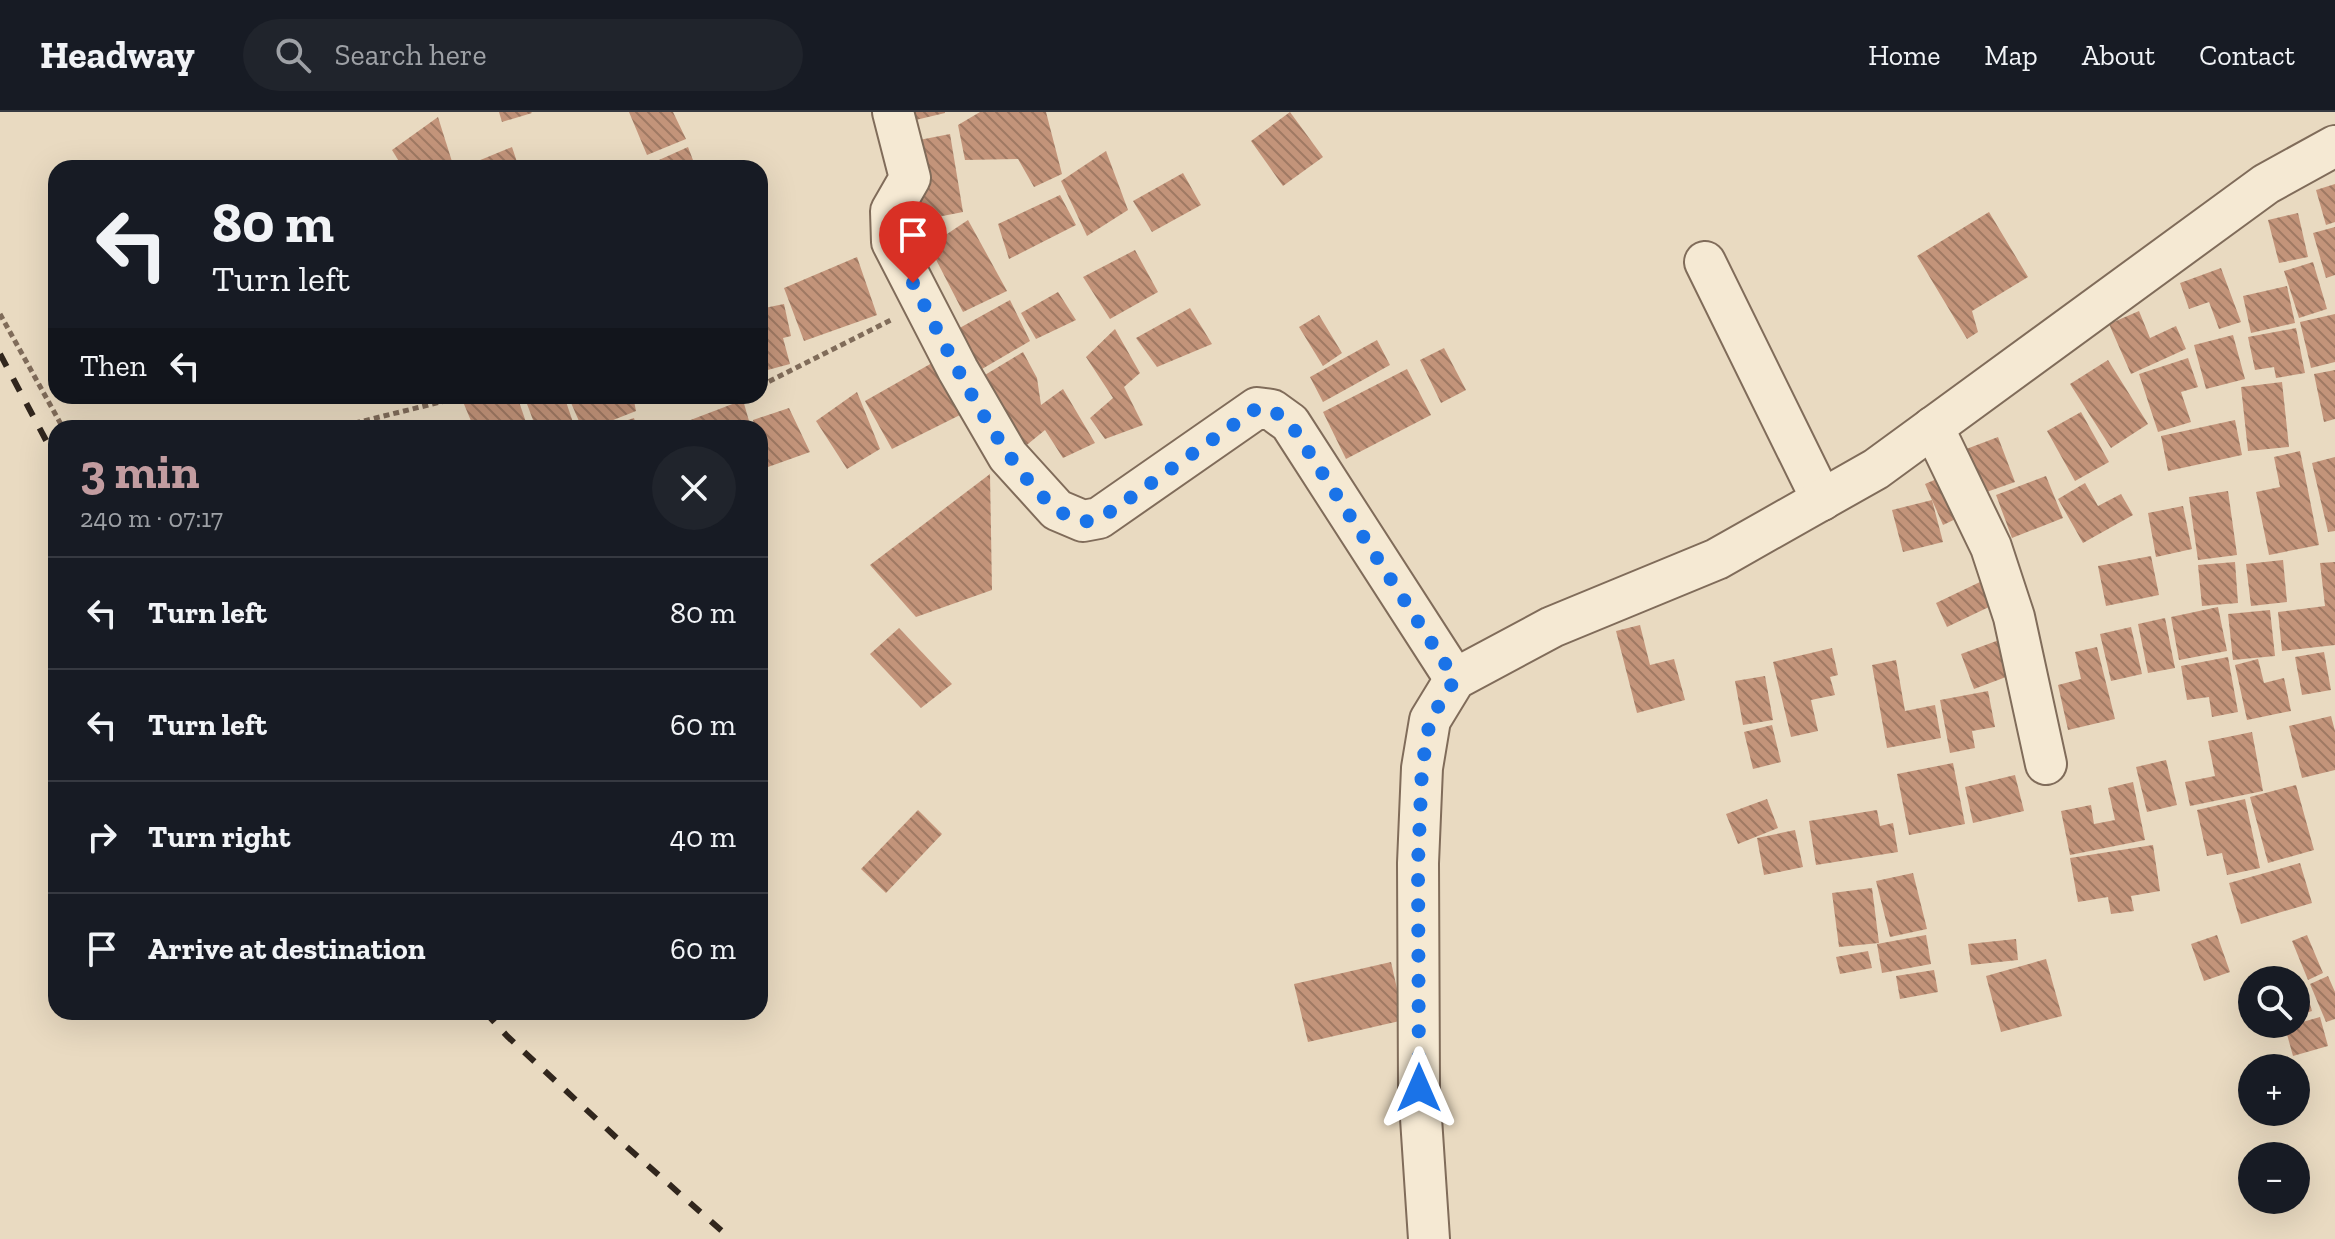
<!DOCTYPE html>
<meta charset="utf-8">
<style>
body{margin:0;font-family:"Zilla Slab",serif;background:#20242c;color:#f1f3f6;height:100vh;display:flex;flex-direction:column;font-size:30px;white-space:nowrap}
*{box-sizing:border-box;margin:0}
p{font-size:26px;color:#9ea1a6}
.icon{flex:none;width:44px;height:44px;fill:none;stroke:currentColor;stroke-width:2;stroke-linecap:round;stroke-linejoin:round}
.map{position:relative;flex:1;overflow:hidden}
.side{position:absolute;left:48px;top:308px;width:720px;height:600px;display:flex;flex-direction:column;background:#171b24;border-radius:24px;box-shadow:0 8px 32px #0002}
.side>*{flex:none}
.hud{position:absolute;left:48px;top:48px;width:720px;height:244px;border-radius:24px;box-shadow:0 8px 32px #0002;background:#171b24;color:#f1f3f6;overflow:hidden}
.controls{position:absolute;left:2238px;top:854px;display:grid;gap:16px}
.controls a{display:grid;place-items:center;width:72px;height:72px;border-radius:50%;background:#171b24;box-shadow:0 8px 32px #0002;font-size:40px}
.pin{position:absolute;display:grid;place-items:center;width:68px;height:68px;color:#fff;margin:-82px -34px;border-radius:50% 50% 50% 0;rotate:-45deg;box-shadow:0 0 8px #0007}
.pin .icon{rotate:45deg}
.me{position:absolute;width:88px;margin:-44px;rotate:0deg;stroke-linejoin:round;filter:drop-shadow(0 0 6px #0008)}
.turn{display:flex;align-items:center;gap:28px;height:168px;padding:0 32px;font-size:36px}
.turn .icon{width:104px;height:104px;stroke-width:2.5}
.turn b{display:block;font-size:56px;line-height:68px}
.then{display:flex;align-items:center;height:76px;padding:0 32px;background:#0003;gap:16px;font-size:30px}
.round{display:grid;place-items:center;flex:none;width:84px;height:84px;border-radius:42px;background:#20242c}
.summary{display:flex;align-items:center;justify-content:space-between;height:136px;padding:0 32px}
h1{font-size:48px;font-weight:700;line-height:60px;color:#c29ca0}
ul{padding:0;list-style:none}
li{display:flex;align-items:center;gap:24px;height:112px;padding:0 32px;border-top:2px solid #363941}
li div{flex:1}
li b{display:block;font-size:30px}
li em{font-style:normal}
header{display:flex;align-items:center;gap:48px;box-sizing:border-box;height:112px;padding:0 40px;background:#171b24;border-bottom:2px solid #363941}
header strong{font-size:38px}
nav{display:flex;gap:44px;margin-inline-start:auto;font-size:28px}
.search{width:560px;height:72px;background:#20242c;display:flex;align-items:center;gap:20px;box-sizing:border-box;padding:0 28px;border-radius:44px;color:#9ea1a6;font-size:30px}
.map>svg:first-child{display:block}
.building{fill:url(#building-back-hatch)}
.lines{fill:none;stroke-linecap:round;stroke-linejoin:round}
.minor-casing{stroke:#806c5a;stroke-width:44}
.path{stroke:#806c5a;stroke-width:5;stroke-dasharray:6 4;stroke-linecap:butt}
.minor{stroke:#f5e9d3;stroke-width:40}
.rail{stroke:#31261d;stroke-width:6;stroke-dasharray:14 14;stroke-linecap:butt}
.route{stroke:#1a73e8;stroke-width:14;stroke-dasharray:0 25.2}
</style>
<header>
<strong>Headway</strong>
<div class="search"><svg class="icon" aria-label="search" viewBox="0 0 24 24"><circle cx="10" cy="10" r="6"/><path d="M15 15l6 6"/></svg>Search here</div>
<nav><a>Home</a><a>Map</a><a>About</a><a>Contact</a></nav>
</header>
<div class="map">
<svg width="2335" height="1127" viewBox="0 0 2335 1127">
<defs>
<pattern id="building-back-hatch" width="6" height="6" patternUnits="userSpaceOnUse" patternTransform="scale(2)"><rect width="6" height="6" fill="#c3947a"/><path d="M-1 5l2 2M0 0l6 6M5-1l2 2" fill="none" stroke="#9f7963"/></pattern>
</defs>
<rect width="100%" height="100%" fill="#e9dac1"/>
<g class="building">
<path d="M499,0H531L532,1L502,10Z"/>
<path d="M629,0H673L686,27L647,43Z"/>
<path d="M899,0H945V1L903,11Z"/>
<path d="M980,0H1046L1062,62L1034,75L1018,47L965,48L958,13Z"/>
<path d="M1290,0L1323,45L1283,74L1251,29Z"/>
<path d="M438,5L454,56H403L392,38Z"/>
<path d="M950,22L963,100L922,108L909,30Z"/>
<path d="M512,35L519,56H461Z"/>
<path d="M688,35L696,56H652L650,52Z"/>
<path d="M1106,39L1128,98L1087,124L1061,69Z"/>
<path d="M638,49L641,56H621Z"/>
<path d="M1183,61L1201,93L1152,120L1133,89Z"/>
<path d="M2335,72V110L2326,113L2316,78Z"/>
<path d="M1060,83L1076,113L1009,147L998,112Z"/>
<path d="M1989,100L2028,165L1972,199L1978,220L1967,227L1917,144Z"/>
<path d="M2298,101L2308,145L2279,151L2268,108Z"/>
<path d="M968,108L1007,179L963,200L929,134Z"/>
<path d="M2335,115V163L2326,166L2313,121Z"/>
<path d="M1135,138L1158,180L1110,207L1083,165Z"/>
<path d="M857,145L877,203L804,229L784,176Z"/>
<path d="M2313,150L2327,197L2299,206L2284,159Z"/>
<path d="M2221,156L2241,210L2219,217L2209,190L2189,197L2180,171Z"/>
<path d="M2287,174L2295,211L2251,221L2243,184Z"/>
<path d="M1058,180L1076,208L1036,227L1021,201Z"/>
<path d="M1010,188L1030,229L970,264L947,223Z"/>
<path d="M784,192L791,224L783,226L790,252L760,260V197Z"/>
<path d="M1190,196L1212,232L1157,255L1136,226Z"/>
<path d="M2139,199L2150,226L2176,214L2186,237L2131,262L2109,212Z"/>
<path d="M2335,202V250L2311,256L2300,210Z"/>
<path d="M1319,203L1342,241L1323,254L1299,215Z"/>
<path d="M2296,216L2305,261L2276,266L2274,255L2255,258L2248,225Z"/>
<path d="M1115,217L1140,261L1124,275L1143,313L1105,327L1090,306L1113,286L1086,245Z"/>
<path d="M2233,223L2245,267L2206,277L2194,233Z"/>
<path d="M1377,228L1390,253L1323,290L1310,265Z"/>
<path d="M1444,236L1466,278L1441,291L1420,248Z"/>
<path d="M1023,240L1037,266L1041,293L1063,277L1095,331L1063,346L1045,318L1017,341L970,272Z"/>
<path d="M2188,246L2198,275L2181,280L2191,310L2158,320L2139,262Z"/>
<path d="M2108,248L2148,312L2111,336L2070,272Z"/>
<path d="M932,251L966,300L892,337L865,289Z"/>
<path d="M1407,257L1431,303L1346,347L1323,300Z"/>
<path d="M2335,258V307L2324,310L2314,262Z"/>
<path d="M2282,270L2289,335L2248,339L2241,275Z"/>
<path d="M857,280L880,337L847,357L816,309Z"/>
<path d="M465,284H517L528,316H474L461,285Z"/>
<path d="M524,284H564L575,316H536Z"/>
<path d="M568,284H633L636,299L593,316H582Z"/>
<path d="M653,284H694L692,292Z"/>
<path d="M743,288L751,316H681L680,312Z"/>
<path d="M789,296L810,340L768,355L760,330V316H755L753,308Z"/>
<path d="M2081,300L2109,350L2075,369L2047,319Z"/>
<path d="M634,306L637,316H606V315Z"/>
<path d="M2235,308L2242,343L2168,359L2161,324Z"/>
<path d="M1998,325L2015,370L1978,383L1961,339Z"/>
<path d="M2300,339L2319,433L2269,443L2256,380L2280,375L2274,345Z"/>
<path d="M2335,345V419L2328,420L2312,351Z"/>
<path d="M990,362L992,478L916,505L870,453Z"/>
<path d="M1946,363L1964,403L1943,413L1925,372Z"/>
<path d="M2046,364L2063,406L2012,426L1996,383Z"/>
<path d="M2085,371L2098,394L2121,382L2133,403L2083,431L2058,387Z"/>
<path d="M2228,379L2237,443L2198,448L2189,385Z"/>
<path d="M1932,388L1943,430L1903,440L1892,398Z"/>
<path d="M2183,394L2192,437L2156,445L2148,401Z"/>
<path d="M2151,444L2159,483L2106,494L2098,454Z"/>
<path d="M2283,448L2287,490L2251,494L2246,452Z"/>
<path d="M2235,450L2238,491L2202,494L2198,453Z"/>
<path d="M2335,450V533L2282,539L2278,500L2325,494L2320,451Z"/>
<path d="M1980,470L1991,494L1947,515L1936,491Z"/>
<path d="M2218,495L2227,539L2179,548L2171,505Z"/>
<path d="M2270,498L2275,544L2233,548L2228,502Z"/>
<path d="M2165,506L2175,556L2148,561L2138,512Z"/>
<path d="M1640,513L1650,553L1674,547L1685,588L1637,601L1616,519Z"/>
<path d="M2131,515L2142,562L2111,569L2100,522Z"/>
<path d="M899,516L952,572L921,596L870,542Z"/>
<path d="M2010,524L2022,559L1974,577L1961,542Z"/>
<path d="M2097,535L2115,607L2068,618L2058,573L2081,567L2075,540Z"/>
<path d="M1832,536L1838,563L1830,565L1835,583L1811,588L1818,619L1791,625L1773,550Z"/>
<path d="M2324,540L2331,578L2302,583L2295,545Z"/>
<path d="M2228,545L2238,600L2212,605L2209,585L2187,588L2181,554Z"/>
<path d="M2258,547L2264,571L2284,566L2291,599L2247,608L2235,553Z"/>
<path d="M1896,548L1905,599L1935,593L1941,626L1887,636L1872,553Z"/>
<path d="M1765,564L1773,608L1743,613L1735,569Z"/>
<path d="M1988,579L1995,615L1972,619L1975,636L1950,641L1940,588Z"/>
<path d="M2331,604L2335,619V658L2302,666L2289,614Z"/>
<path d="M1772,613L1781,650L1753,657L1744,620Z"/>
<path d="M2252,620L2263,679L2190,694L2185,670L2215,664L2208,629Z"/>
<path d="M2166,648L2177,693L2147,700L2136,655Z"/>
<path d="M1953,651L1965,712L1909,723L1897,662Z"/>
<path d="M2015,663L2024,699L1973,711L1965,675Z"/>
<path d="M2133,670L2145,728L2070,743L2061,699L2091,693L2094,712L2115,708L2108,676Z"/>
<path d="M2296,673L2314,738L2268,751L2250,685Z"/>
<path d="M1767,687L1778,716L1738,732L1726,702Z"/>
<path d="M2245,687L2260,756L2227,763L2222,741L2207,744L2197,698Z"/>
<path d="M918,698L942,722L886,781L861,757Z"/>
<path d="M1877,698L1880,714L1893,711L1898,740L1816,753L1809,709Z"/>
<path d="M1795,718L1803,755L1764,763L1757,726Z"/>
<path d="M2153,733L2160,779L2131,784L2134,799L2111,802L2108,785L2078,790L2070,746Z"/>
<path d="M2300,751L2312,791L2241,812L2229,771Z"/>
<path d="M1913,761L1927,817L1890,825L1876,769Z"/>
<path d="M1872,776L1879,831L1839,835L1832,781Z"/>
<path d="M1926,823L1931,852L1882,861L1877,832Z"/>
<path d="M2217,823L2230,860L2204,869L2191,832Z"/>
<path d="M2307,823L2323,861L2308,868L2292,829Z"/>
<path d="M2016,827L2018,848L1971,853L1968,832Z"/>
<path d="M1868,839L1872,856L1840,862L1836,845Z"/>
<path d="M2046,847L2062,904L2001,920L1986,864Z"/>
<path d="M1391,850L1404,908L1308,930L1294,872Z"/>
<path d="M1934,858L1938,880L1900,887L1896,864Z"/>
<path d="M2328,864L2335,880V907L2326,910L2310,872Z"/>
<path d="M2304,872L2312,899L2296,904V874Z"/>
<path d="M2320,905L2328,934L2293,944L2285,915Z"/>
</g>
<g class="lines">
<g class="minor-casing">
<g id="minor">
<path d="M893,0L910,66L891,99L892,130L958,258L1008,344L1057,398L1083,409L1099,406L1257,296L1272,298L1290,311L1455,567"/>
<path d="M1705,150L1822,388"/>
<path d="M1933,315L1991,435L2014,505L2046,652"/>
<path d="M1429,1127L1419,976L1418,751L1422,656L1430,608L1455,567L1552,515L1717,447L1876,357L2266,72L2335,34"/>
</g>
</g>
<g class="path">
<path d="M0,202L63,316"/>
<path d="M760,274L891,208"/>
<path d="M335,316L465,284"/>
</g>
<use href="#minor" class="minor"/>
<g class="rail">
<path d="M0,242L56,347"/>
<path d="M485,900L507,924L619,1028L731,1127"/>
</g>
</g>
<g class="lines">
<path class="route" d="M913,171C941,224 1022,400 1082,409C1094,411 1106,402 1116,396L1257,296L1272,298L1290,311L1455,567L1430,608L1422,656L1418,751L1419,976"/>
</g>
</svg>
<div class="controls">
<a><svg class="icon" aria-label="search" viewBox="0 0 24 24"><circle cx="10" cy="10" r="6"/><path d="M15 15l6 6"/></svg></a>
<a>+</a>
<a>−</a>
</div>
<div class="pin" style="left:913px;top:171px;background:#d93025"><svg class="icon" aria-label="arrive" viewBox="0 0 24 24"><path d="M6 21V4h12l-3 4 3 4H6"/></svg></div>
<svg class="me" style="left:1419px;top:976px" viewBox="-20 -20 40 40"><path d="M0-17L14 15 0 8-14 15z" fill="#1a73e8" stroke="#fff" stroke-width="4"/></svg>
<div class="hud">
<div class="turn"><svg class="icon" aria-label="left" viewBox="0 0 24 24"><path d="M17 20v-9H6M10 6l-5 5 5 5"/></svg><div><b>80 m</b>Turn left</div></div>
<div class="then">Then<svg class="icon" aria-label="left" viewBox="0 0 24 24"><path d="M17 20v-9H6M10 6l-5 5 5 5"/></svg></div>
</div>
<section class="side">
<div class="summary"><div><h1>3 min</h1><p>240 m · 07:17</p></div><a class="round"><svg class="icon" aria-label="close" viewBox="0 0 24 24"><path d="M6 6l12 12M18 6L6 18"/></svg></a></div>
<ul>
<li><svg class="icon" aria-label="left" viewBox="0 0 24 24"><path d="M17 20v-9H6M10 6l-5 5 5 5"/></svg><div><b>Turn left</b></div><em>80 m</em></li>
<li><svg class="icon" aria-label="left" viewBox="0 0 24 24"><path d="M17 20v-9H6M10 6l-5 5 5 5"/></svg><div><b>Turn left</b></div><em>60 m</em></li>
<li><svg class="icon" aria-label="right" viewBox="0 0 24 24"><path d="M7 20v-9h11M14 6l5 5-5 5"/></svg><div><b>Turn right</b></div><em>40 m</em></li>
<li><svg class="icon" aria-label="arrive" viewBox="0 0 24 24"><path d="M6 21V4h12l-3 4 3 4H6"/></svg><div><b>Arrive at destination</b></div><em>60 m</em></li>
</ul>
</section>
</div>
